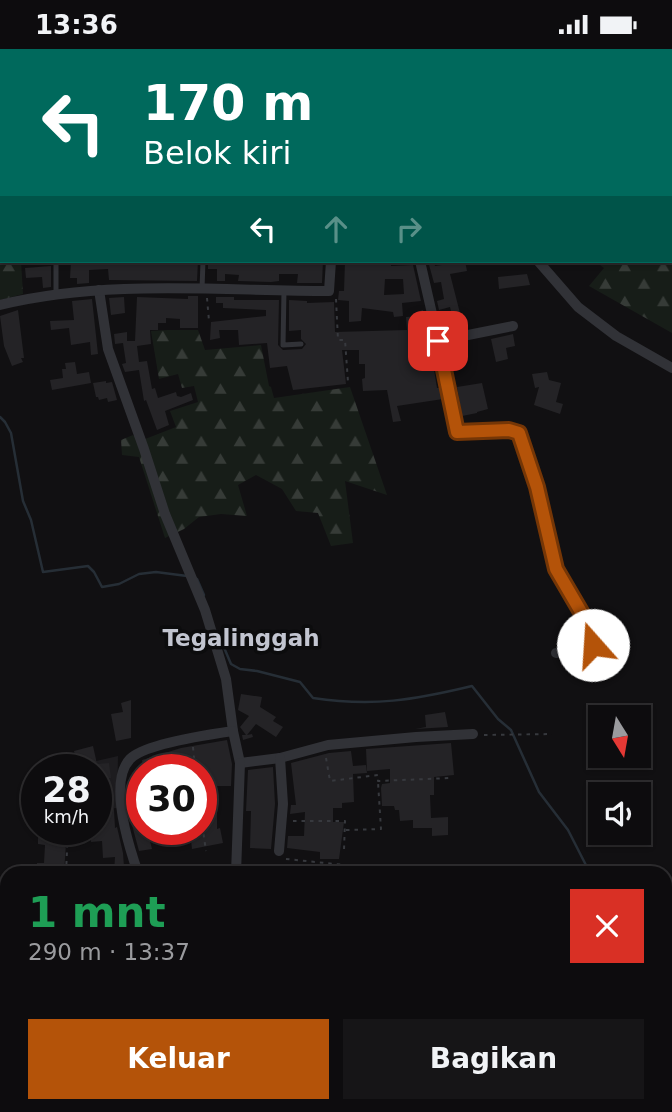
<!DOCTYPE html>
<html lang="id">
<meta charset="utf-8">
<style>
body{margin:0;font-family:"DejaVu Sans",sans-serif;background:#161517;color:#f1f3f6;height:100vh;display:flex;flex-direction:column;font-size:26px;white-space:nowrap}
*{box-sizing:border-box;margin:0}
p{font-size:23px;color:#9a9b9e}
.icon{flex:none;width:38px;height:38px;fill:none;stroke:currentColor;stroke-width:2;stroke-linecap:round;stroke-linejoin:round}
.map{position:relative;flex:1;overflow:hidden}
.sheet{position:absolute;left:0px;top:817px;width:672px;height:247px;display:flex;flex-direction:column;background:#0d0c0e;border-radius:21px 21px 0 0;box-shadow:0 2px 5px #0004,0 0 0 2px #2d2c2e}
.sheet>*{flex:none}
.hud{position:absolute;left:0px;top:0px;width:672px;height:214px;box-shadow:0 2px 5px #0004,0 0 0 2px #2d2c2e;background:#00695c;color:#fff;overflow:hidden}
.needle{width:46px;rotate:169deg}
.tools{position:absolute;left:588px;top:656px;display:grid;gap:14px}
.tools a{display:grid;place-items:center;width:63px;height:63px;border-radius:0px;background:#0d0c0e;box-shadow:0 2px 5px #0004,0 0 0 2px #2d2c2e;font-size:35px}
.speed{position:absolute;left:21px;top:705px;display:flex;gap:14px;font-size:35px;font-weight:700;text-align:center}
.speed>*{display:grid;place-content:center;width:91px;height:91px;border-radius:50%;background:#0d0c0e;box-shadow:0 2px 5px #0004,0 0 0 2px #2d2c2e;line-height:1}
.speed small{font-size:18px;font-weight:400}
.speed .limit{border:10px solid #d22;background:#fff;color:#111}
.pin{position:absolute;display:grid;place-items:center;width:60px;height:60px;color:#fff;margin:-30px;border-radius:14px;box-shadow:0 4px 10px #0006}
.me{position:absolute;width:77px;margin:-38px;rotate:341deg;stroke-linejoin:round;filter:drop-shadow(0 0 5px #0008)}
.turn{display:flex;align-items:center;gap:24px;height:147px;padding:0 28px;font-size:32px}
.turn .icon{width:91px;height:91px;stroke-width:2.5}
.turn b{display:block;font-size:49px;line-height:60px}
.lanes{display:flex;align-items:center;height:66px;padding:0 28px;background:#0003;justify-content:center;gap:35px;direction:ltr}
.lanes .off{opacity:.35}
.round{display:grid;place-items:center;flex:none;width:74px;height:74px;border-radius:0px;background:#161517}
.head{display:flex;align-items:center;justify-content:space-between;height:119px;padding:0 28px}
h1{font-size:42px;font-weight:700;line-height:52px;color:#1e9e55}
.action{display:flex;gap:14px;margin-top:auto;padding:14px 28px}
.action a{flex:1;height:80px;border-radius:0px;background:#b45309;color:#fff;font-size:28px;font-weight:700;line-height:80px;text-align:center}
.action a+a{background:#161517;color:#f1f3f6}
.status{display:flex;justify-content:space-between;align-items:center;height:49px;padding:0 35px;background:#0d0c0e;direction:ltr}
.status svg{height:19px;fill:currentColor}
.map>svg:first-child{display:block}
.built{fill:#1d1c1f}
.forest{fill:url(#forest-firs)}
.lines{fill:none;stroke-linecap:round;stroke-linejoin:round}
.stream{stroke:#262e36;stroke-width:2.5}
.building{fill:#242326;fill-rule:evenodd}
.path{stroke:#37393e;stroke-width:2;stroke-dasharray:3.5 5;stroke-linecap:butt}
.lane{stroke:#313237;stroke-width:5}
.street{stroke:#313237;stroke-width:10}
.route-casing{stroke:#753606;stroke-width:18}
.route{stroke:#b45309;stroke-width:12}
.labels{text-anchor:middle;stroke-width:7;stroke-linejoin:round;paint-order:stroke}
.quarter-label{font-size:23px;font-weight:bold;fill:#c2c5d0;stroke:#0c0c0d}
</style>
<div class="status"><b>13:36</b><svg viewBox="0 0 49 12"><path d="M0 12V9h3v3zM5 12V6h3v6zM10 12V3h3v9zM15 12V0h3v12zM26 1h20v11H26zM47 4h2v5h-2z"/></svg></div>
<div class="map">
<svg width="672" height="1063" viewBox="0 0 672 1063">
<defs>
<pattern id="forest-firs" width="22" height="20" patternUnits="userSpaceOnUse" patternTransform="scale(1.75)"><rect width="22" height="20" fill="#171d18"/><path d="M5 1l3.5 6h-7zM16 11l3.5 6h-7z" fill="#363b37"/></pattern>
</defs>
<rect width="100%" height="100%" fill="#111012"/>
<path class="built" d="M118,707L117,759L96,761V721H71L70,718Z"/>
<g class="forest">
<path d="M0,0L147,2H2V212H21L23,245L0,251Z"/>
<path d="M670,153L672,154V284L589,237L604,219L595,212H670Z"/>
<path d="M168,281H198L205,301L261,296L269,337L271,338L274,349L350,338L387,446L345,432L353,494L331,497L318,464L296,462L282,440L256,426L238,436L247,467L221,465L199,468L184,480L165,489L139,408L122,406L121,391L133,386L140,392L176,378L170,362L198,353L194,337L182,339L178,325L159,330L151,282Z"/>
</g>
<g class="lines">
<g class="stream">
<path d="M0,368L5,373L11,384L23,452L31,471L43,523L88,517L94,523L102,538L119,535L139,525L156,523L187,527"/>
<path d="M197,530L204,546"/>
<path d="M217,582L231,615L240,620L257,622L300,633L313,649C373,658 414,651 472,637L498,670L511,681L539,743L568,781L590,824"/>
<path d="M665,976L672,985"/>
</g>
</g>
<g class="building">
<path d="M71,212H198L197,232L109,231L108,220L89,221V234L77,235V229H70Z"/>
<path d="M208,212H323L322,234H297L298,225H279V232L271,233L238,232L239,226L225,225V232H217V220H208Z"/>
<path d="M345,212H391V217L413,216L421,252L402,254L403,267L394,268L393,263L362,259L361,272L349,273V252L338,251L339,242H344ZM385,230H403L404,245L384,246Z"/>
<path d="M428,212H434L435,217L455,214V212H465L467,222L450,225L461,268L453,270L450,258L439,261L437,252L444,250L441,233L434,234Z"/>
<path d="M51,217V238L43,239L42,228L26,229L25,219Z"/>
<path d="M527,225L530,236L499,240L498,228Z"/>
<path d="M188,247H198V279H180V270L166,269V274H158V281H150L151,295L137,297L139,313L147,312L152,340L155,339L158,349L176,343L177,347L181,348L191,344L193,351L165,362L169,376L157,381L146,351L144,352L139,321L125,323L122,315L126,314L123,294L115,295L114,285L127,283V292H135L137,248L188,250Z"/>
<path d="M124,248L125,264L111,266L109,249Z"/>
<path d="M216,248H234V251H279L278,296L283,301L302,300L306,295L301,290V281L289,282V251L307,252V254L334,253L335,283L407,281L406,268L421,267L420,262L423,261L437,321H434L437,339H441L443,350L397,357L401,372L393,373L387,341L363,342L362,330L365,329V315H359V301H342L346,335L293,341L287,317L270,319L267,294L239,296L238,281H219L220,289L210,291L211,273L266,267V261L223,259V254H216Z"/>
<path d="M92,250L98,305L91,306L90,293L71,296L69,279L51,281L50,272L74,271L72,252Z"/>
<path d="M18,261L24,309H21L23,313L12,317L4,297L0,267Z"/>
<path d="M513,285L515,297L506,299L508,310L496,313L491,290Z"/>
<path d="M75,313L77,325L89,323L91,334L52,341L50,331L63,329L62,320H66L65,314Z"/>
<path d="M547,323L549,331L561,334L556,353L563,355L560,365L534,356L539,338L535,339L532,325Z"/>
<path d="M106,332V334L112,333L117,351L108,353L107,349L99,351L98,348H96L93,334Z"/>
<path d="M482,334L488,360L477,363V364L462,367L457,338Z"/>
<path d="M241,645L262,648L260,658L276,668L273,672L283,678L276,688L256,675L247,686L252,685L253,688L243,691L242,686H246L240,678L249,667L238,661Z"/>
<path d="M131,651V689L116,692L111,665L123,663L121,654Z"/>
<path d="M445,663L448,678L415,680L426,678L425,666Z"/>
<path d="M227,691L232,715L231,737H217V780L220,779L223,794L192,800L191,791L174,794L173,787L150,792L152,800L139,802L132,776L142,774V780H146V784L162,780H201V721H197L196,718L178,721H143L142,711L181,699Z"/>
<path d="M451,694L454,726L434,728V746H430L431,769L448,768V786L432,787V779H413V771L400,772L399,761H395L394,757H382L381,739L382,735L390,734V720L367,722L366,700Z"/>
<path d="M93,697L97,715L109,714L111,729L96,730V721H79L74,702Z"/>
<path d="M351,702L353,717L366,716L367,724L353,725L354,753L342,754V759H333V773H344L339,810H320V803L287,799L288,787H304L305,763L290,765L291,756H296L291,714L329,704Z"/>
<path d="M273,718L275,755L271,800L250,799L251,762H246L248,721Z"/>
<path d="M113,743L115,779L117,778L123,804L124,818L122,824H114L115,808L103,809L102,792L91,793L90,785H95L96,780V745Z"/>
<path d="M47,780H67L64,824H36L37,814H44L45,796L38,795V787H47Z"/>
</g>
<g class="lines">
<g class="path">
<path d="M207,249L209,272"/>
<path d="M336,250L338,291H345L348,333"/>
<path d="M484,686L552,685"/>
<path d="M193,698L195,721"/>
<path d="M326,709L330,732L378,726V732L450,729"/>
<path d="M130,740L142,739"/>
<path d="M96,763L111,762"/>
<path d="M202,767L218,765"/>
<path d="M201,768L206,802"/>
<path d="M293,772H345L344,801"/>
<path d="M346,781L381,780L378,733"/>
<path d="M286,810L374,819L380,824"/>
<path d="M66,824L68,780"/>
</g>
<g class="lane">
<path d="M199,0V2"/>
<path d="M241,0V2"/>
<path d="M78,2V0"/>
<path d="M202,240L203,212"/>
<path d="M284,242L283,296L301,295"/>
<path d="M56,244V212"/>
</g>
<g class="street">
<path d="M331,2V0"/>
<path d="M397,2V0"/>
<path d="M420,212L451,348L456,381L458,384L509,381L518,384L537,438L556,520L584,567L593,589V596L588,601L556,604"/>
<path d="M538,212L578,258L616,287L672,319"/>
<path d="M99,241L108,300L144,400L165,465L205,561L226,630L233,682C212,685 144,695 130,710C108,733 129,798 138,824"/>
<path d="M0,256C107,230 220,242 329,242L331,212"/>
<path d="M438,292L513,277"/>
<path d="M233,682L240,714L280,709L328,696L416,688L473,685"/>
<path d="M279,802L283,755L280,709"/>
<path d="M236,824L240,714"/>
<path d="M115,1057L116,1063"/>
<path d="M286,1057L288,1063"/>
<path d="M350,1057L363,1059L368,1057"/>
<path d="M502,1057L503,1063"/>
<path d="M325,1063L346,1057"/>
</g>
</g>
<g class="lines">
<g class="route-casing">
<path id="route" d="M438,292L457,383L509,381L519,384L537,438L556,520L584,568L593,596"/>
</g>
<use href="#route" class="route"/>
</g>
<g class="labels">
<g class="quarter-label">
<text x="241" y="597">Tegalinggah</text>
</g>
</g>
</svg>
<div class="tools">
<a><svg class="needle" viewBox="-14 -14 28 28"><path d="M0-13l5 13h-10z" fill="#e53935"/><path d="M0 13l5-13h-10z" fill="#9a9b9e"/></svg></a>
<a><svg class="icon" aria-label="sound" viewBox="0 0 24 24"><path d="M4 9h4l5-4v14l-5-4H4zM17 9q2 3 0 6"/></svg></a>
</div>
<div class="speed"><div>28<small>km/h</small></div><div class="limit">30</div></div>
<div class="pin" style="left:438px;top:292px;background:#d93025"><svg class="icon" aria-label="arrive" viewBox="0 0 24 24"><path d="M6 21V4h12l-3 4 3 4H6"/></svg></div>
<svg class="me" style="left:593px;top:596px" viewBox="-20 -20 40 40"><circle r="19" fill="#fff"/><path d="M0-13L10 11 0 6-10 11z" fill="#b45309"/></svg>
<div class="hud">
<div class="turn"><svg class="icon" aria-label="left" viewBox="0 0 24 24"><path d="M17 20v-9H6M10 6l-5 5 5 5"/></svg><div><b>170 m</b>Belok kiri</div></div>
<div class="lanes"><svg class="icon" aria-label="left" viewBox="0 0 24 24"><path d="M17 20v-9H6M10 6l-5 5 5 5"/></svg><svg class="icon off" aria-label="ahead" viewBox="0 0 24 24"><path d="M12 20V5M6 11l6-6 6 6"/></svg><svg class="icon off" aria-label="right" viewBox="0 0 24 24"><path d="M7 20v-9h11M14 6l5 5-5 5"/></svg></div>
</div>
<section class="sheet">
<div class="head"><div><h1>1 mnt</h1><p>290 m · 13:37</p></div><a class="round" style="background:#d93025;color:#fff"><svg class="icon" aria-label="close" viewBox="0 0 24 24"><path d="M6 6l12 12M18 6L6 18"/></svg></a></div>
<div class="action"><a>Keluar</a><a>Bagikan</a></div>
</section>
</div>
